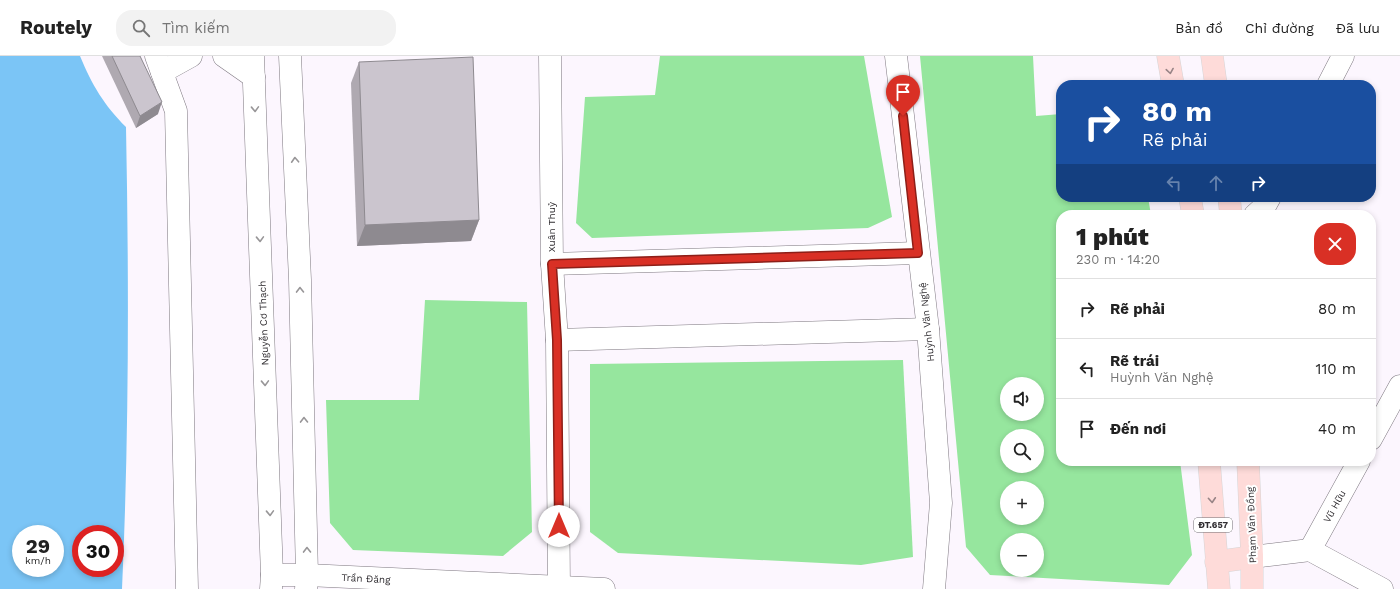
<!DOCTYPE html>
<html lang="vi">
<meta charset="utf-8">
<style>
body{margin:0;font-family:"Work Sans",sans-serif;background:#f2f2f2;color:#222;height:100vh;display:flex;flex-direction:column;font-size:15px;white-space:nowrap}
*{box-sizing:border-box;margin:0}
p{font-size:13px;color:#767676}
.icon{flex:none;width:22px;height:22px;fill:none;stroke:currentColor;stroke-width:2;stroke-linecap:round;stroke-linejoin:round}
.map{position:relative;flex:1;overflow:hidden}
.panel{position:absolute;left:1056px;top:154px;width:320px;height:256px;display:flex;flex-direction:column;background:#fff;border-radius:16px;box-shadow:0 2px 6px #0003}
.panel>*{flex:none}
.hud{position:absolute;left:1056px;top:24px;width:320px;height:122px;border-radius:16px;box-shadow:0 2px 6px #0003;background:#1a4fa0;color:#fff;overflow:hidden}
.tools{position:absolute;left:1000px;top:321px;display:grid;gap:8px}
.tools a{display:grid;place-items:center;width:44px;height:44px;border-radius:50%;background:#fff;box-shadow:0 2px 6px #0003;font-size:20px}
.speed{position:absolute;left:12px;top:469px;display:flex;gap:8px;font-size:20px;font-weight:700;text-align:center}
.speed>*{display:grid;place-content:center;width:52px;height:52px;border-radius:50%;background:#fff;box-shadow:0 2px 6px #0003;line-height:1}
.speed small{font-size:10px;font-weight:400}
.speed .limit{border:6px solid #d22;background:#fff;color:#111}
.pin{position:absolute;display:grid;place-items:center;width:34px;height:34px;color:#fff;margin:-41px -17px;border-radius:50% 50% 50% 0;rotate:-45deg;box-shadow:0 0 4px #0007}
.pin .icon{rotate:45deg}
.me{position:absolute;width:44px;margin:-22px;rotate:0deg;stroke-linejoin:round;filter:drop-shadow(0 0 3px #0008)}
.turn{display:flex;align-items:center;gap:14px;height:84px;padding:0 20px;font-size:18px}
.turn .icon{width:52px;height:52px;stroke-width:2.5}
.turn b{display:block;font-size:28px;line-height:34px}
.lanes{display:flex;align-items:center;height:38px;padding:0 20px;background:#0003;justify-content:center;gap:20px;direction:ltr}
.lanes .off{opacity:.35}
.round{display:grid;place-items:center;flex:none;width:42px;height:42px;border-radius:16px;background:#f2f2f2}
.overview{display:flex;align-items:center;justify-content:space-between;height:68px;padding:0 20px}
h1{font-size:24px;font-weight:800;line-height:30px}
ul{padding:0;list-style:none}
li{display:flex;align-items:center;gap:12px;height:60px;padding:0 20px;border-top:1px solid #e0e0e0}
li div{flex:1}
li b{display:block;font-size:15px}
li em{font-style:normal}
header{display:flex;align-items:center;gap:24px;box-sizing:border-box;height:56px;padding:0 20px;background:#fff;border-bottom:1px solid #e0e0e0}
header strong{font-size:19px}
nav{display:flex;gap:22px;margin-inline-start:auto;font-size:14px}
.search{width:280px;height:36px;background:#f2f2f2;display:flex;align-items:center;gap:10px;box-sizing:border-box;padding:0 14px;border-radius:16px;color:#767676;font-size:15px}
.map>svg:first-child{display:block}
.green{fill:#96e69e;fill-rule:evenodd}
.water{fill:#7bc5f6;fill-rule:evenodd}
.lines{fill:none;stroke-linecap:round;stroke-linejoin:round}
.minor-casing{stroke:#7e7880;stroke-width:23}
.major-casing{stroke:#d6d5d6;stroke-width:23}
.minor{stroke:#fff;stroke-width:22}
.major{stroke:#fedbd9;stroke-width:22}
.wall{fill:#afa9b1}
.shaded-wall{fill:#8e8a90}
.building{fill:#cbc5ce;stroke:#8e8a90}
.oneway{stroke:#988486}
.oneway2{stroke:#989698}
.route-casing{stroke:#8d1f18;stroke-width:10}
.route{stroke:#d93025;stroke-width:7}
.labels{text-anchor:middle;stroke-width:4;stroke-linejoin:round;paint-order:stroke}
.shield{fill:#fff;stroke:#6f6d70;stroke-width:1}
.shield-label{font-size:9px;font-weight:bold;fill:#312e32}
.street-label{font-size:10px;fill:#312e32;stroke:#fff}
</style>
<header>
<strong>Routely</strong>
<div class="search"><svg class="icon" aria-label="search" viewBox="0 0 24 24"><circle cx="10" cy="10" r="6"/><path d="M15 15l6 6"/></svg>Tìm kiếm</div>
<nav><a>Bản đồ</a><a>Chỉ đường</a><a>Đã lưu</a></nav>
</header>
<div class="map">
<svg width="1400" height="533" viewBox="0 0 1400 533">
<rect width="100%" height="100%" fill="#fcf6fe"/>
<g class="green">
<path d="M660,0H864L892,161L868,172L592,182L576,167L585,41L655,39Z"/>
<path d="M920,0H1033L1036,60L1061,58V141H1148L1151,159H1061V405H1180L1192,499L1169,529L990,519L966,491ZM1007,328H1037V358H1007ZM1007,380H1037V410H1007ZM1007,432H1037V462H1007ZM1007,484H1037V514H1007Z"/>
<path d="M425,244L527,246L532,476L503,500L353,494L330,467L326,344H419Z"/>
<path d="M903,304L913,501L861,509L618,497L590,476V308Z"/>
</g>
<path class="water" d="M0,0H80C92,29 104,49 126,71C129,225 129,379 122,533H0ZM21,478H55V512H21ZM81,478H115V512H81Z"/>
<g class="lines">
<g class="minor-casing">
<g id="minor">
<path d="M156,0L176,55L187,533"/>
<path d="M224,0L254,21"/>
<path d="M253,0L272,519L271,533"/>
<path d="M290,0L300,224L307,519L306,533"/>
<path d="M550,0L552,208L557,284L559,533"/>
<path d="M896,0L928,273L941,447L934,533"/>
<path d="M162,16L191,0"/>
<path d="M1328,29L1343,0"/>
<path d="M1255,159L1265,150L1270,141"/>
<path d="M552,208L918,197"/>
<path d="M557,284L928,273"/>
<path d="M1371,383L1400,330"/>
<path d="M1310,494L1359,405"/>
<path d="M1252,501L1310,494L1382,533"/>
<path d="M272,519H307L604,533"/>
</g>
</g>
<g class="major-casing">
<g id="major">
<path d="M1168,0L1173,29"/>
<path d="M1212,0L1216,29"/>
<path d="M1190,141L1193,159"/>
<path d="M1229,141L1231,159"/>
<path d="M1209,405L1219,533"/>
<path d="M1248,405L1252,501V533"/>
<path d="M1216,506L1252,501"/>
</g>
</g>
<use href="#minor" class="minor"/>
<use href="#major" class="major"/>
</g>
<g class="wall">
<path d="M102,0H140L158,58L136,72Z"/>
<path d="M359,6L479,164L471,185L357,190L351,27Z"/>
</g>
<g class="shaded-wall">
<path d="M162,46L158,58L136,72L140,60Z"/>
<path d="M479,164L471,185L357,190L365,169Z"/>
</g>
<g class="building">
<path d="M112,0H140L162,46L140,60Z"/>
<path d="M473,1L479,164L365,169L359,6Z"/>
</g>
<defs><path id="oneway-chevron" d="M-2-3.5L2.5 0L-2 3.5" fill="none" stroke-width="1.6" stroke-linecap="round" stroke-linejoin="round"/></defs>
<g class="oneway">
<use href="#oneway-chevron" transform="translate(1170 15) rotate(81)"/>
<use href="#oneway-chevron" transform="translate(1212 444) rotate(86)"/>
</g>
<g class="oneway2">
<use href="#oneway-chevron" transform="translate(255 53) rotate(88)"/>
<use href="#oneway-chevron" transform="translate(295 104) rotate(-93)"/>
<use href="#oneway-chevron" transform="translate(260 183) rotate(88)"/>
<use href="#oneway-chevron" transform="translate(300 234) rotate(-91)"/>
<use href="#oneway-chevron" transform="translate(265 327) rotate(88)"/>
<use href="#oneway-chevron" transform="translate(304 364) rotate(-91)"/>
<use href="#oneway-chevron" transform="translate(270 457) rotate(88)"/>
<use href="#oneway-chevron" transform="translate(307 494) rotate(-91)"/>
</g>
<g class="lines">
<g class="route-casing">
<path id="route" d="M559,470L557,284L552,208L918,197L903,60"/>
</g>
<use href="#route" class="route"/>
</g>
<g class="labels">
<rect class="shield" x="1194" y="462" width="38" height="14" rx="3"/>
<g class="shield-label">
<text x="1213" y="472">ĐT.657</text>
</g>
<g class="street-label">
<text transform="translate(551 171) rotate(-90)" y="4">Xuân Thuỷ</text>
<text transform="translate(926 266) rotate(-96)" y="4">Huỳnh Văn Nghệ</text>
<text transform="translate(263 267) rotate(-92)" y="4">Nguyễn Cơ Thạch</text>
<text transform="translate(1334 450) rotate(-61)" y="4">Vũ Hữu</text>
<text transform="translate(1251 469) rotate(-92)" y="4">Phạm Văn Đồng</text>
<text transform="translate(366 522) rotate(3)" y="4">Trần Đăng</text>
</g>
</g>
</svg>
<div class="tools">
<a><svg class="icon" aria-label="sound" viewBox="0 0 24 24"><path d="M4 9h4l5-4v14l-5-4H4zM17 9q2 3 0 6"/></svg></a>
<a><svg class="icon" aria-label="search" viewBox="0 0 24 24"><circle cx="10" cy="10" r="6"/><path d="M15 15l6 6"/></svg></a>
<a>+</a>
<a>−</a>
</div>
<div class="speed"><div>29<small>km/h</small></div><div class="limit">30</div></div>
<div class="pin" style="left:903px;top:60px;background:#d93025"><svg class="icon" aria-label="arrive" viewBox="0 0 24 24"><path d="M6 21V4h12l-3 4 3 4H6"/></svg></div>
<svg class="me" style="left:559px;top:470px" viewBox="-20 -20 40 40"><circle r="19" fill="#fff"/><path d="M0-13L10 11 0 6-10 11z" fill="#d93025"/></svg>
<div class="hud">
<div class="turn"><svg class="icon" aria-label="right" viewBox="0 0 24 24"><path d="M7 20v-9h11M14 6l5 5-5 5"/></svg><div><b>80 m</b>Rẽ phải</div></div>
<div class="lanes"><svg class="icon off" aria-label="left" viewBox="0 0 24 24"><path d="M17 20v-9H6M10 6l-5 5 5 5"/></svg><svg class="icon off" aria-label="ahead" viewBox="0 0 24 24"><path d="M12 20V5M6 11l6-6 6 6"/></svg><svg class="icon" aria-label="right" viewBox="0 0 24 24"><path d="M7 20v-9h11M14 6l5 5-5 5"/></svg></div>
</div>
<section class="panel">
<div class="overview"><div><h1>1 phút</h1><p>230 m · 14:20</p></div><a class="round" style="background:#d93025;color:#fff"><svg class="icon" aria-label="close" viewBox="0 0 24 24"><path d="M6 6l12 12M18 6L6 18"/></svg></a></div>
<ul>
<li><svg class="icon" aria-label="right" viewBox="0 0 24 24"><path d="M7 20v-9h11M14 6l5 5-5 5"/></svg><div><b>Rẽ phải</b></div><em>80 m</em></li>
<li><svg class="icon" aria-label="left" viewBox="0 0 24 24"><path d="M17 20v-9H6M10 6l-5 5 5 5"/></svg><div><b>Rẽ trái</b><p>Huỳnh Văn Nghệ</p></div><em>110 m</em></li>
<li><svg class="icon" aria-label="arrive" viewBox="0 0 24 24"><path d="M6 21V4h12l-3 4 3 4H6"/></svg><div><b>Đến nơi</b></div><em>40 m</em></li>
</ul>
</section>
</div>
